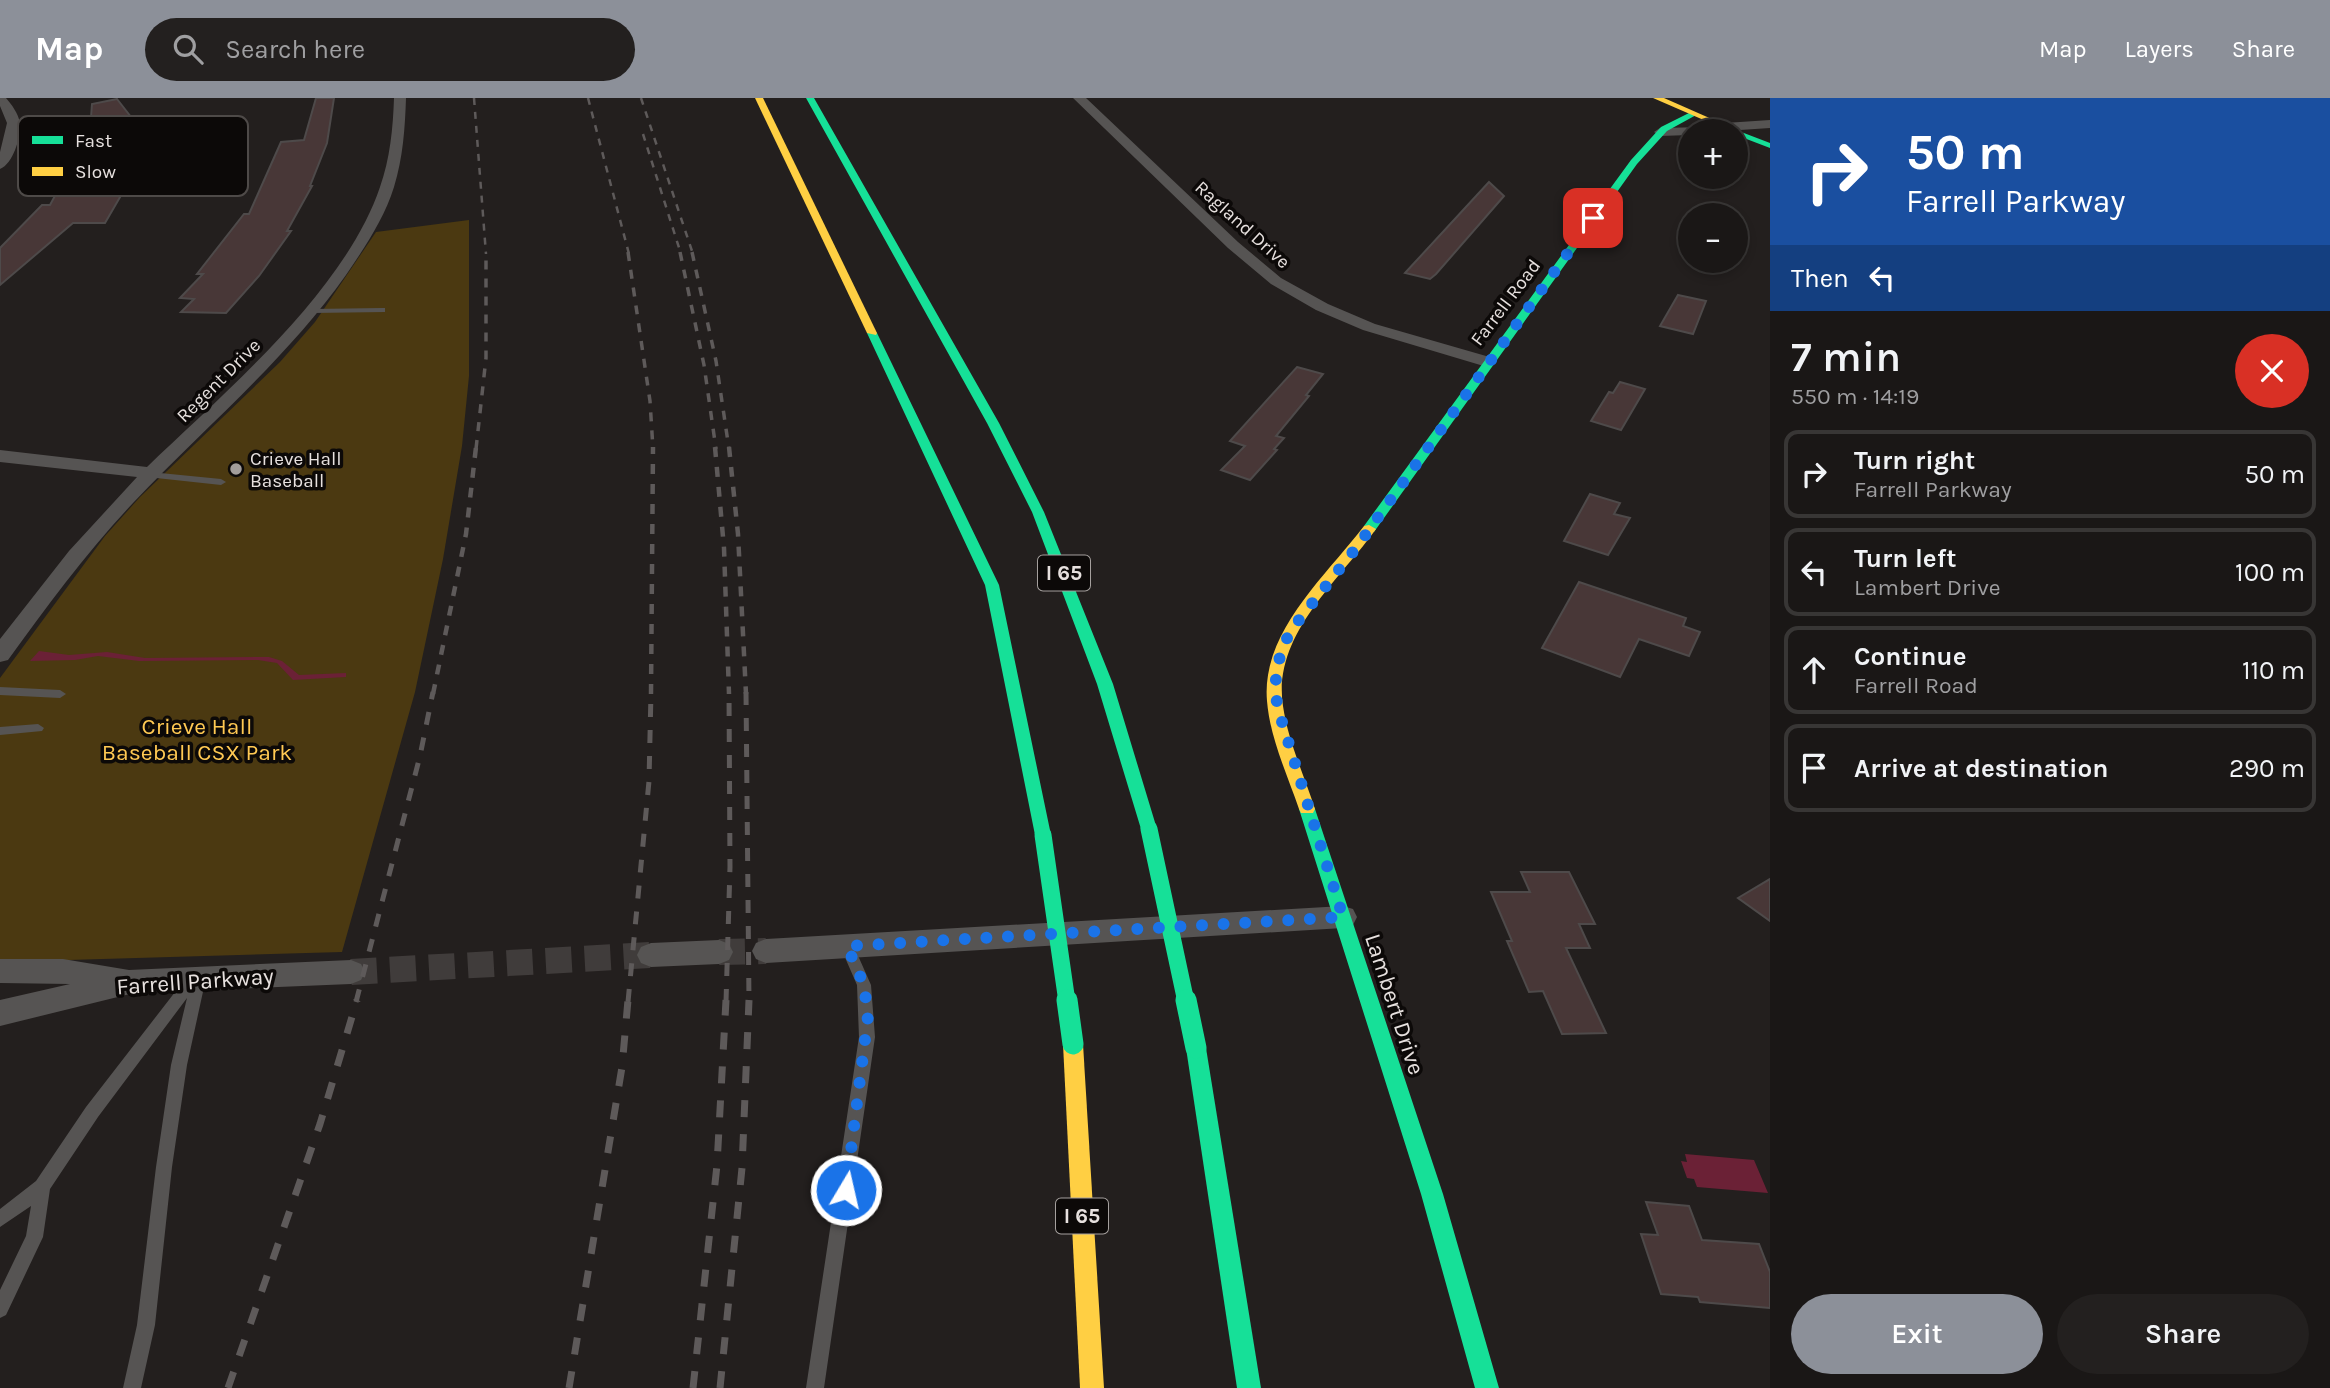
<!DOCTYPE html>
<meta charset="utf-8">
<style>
body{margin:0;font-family:Karla,sans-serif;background:#23201f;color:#f1f3f6;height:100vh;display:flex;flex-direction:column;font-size:26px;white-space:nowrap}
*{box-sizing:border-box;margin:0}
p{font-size:23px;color:#9f9fa1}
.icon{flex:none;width:38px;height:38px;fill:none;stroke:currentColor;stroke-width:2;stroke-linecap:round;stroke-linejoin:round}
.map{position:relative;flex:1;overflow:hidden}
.details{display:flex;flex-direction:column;background:#1a1716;width:560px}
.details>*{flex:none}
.guide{background:#1a4fa0;color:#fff;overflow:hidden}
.controls{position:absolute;left:1678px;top:21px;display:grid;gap:14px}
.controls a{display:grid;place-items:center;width:70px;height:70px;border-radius:50%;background:#1a1716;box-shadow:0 4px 10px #0003,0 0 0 2px #383635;font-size:35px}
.pin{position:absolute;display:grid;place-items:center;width:60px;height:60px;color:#fff;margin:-30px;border-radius:14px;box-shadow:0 4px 10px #0006}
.me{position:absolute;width:77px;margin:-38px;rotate:9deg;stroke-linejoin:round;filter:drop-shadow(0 0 5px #0008)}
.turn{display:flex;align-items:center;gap:24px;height:147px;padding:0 21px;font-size:32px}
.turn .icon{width:91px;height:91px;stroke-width:2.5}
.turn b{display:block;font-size:49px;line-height:60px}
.then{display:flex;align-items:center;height:66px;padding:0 21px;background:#0003;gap:14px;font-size:26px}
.round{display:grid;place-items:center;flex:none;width:74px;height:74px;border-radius:37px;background:#23201f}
.headline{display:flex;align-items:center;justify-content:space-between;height:119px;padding:0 21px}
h1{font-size:42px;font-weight:600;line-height:52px}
.primary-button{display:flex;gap:14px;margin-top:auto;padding:14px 21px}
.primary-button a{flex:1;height:80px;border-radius:42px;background:#8c9099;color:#fff;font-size:28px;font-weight:600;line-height:80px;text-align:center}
.primary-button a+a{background:#23201f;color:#f1f3f6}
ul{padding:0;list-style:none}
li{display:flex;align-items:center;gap:21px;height:88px;margin:0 14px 10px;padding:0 7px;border:4px solid #383635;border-radius:14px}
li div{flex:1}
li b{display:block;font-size:26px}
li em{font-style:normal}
header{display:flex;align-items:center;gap:42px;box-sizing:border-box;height:98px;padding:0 35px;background:#8c9099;color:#fff}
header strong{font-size:33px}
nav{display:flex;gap:38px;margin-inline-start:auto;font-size:24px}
.search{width:490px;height:63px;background:#23201f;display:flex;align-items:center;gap:18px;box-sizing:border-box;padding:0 24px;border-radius:38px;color:#9f9fa1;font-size:26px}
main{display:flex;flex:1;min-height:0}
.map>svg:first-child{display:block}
.green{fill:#4b3911}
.water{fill:#6b2136}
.building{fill:#483737;stroke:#4e4a4a;stroke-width:2}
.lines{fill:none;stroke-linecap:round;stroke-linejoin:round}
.street-tunnel{stroke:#403c3b;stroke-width:26;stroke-dasharray:26 13;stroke-linecap:butt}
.lane{fill:#565453;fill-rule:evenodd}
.street{fill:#565453;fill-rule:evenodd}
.fast{fill:#16e098;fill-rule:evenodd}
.slow{fill:#ffcf43;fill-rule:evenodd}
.rail-far4{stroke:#5e5a5a;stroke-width:2.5;stroke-dasharray:7 7;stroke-linecap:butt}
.rail-far3{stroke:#5e5a5a;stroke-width:3.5;stroke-dasharray:9 9;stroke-linecap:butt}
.rail-far2{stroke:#5e5a5a;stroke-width:4.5;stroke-dasharray:10 10;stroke-linecap:butt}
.rail-far1{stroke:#5e5a5a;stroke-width:5;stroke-dasharray:13 13;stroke-linecap:butt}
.rail{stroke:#5e5a5a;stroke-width:7;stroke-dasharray:17 17;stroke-linecap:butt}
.fast-bridge-far1{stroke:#16e098;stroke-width:17}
.fast-bridge{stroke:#16e098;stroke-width:21}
.route{stroke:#1a73e8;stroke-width:12;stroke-dasharray:0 21.6}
.poi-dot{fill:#a29d9b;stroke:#0c0908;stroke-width:2.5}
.labels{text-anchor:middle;stroke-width:7;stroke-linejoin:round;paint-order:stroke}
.far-street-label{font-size:19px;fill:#e7e1df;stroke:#0c0908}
.far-poi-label{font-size:19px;fill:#e7e1df;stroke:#0c0908;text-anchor:start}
.shield{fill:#0c0908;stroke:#a5a09e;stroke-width:2}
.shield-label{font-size:21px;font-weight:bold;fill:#e7e1df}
.park-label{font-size:23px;fill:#ffc953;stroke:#0c0908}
.street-label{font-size:23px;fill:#e7e1df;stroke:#0c0908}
.key{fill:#0c0908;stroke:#4e4a48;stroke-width:2}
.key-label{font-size:19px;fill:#e7e1df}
</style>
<header>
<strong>Map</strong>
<div class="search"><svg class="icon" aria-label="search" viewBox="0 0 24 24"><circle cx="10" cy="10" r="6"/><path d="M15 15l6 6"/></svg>Search here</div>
<nav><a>Map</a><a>Layers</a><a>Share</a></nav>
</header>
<main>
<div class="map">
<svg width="1770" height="1290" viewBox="0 0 1770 1290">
<rect width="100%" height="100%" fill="#231f1e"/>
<path class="green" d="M469,122V278L462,348L443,461L415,594L342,854L0,864V580L105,438L140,399L280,264L315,224L376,134Z"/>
<g class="water">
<path d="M39,553L69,557L107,554L145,560L269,559L282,563L299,577L346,575V579L293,582L277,565L258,562L139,563L98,558L75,562L30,563Z"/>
<path d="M1685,1056L1754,1062L1768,1095L1697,1089L1694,1081L1687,1080L1681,1063L1687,1064Z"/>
</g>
<g class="building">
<path d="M316,0H334L327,45L310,88H312L287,133H291L259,178L226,215L181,214L194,201L180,200L203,176H197L244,116H249L281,44L304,42Z"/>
<path d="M117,1L131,19L130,29L163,25L105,125H73L0,187V150L42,107H50L90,33L92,6Z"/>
<path d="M1489,84L1504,98L1436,176L1430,181L1405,175Z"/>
<path d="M1678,197L1706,203L1693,236L1660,228Z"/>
<path d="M1297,269L1323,276L1306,297L1309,298L1276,338L1284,340L1274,351L1277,352L1250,382L1221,372L1245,348L1230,343Z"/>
<path d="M1620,284L1645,291L1621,332L1591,323L1609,294L1613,295Z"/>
<path d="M1590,396L1620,405L1614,416L1630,420L1608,457L1564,443Z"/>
<path d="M1579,484L1686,520L1683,528L1700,534L1689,558L1639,541L1620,579L1542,550Z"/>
<path d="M1521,774H1569L1595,826H1579L1590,850H1566L1606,935L1562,936L1543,893L1529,894L1507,843H1512L1491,794H1530Z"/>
<path d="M1770,781V823L1738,800Z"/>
<path d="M1646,1104L1689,1108L1702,1142L1759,1146L1770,1174V1210L1700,1204L1698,1199L1661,1196L1641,1136L1658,1137Z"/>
</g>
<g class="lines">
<g class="street-tunnel">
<path d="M719,854L766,853"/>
<path d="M351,874L651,857"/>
</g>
<g class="lane">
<path d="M382,210H385V214L312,215L308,213L312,211Z"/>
<path d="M150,374L221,381L226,384L221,387L147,379L145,377Z"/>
<path d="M0,589L60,592L66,596L60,600L0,597Z"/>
<path d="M38,626L44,630L42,633L0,637V629Z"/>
<path d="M847,842L852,844L871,887L875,939L824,1290H806L859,939L857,887L840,848L842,844Z"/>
<path d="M194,874L204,876L206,880L187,967L172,1069L155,1227L141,1290H123L137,1227L156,1069L171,967L187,900L98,1019L50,1091L43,1139L6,1217L0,1220V1192L26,1138L31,1108L0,1129V1111L36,1083L86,1009L189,876Z"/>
</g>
<g class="street">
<path d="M0,0H6C12,7 18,15 20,25C21,39 13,66 0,71V54L7,25L0,8Z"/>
<path d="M394,0H406C405,30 403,60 394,89C384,121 365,149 346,177C285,263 205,329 133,405C87,454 47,508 8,562L0,564V541L69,453L137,379L0,364V352L147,369C225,294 345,193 380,89C390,61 393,30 394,0Z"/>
<path d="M1073,0H1086L1238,144L1281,180L1328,206L1375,226L1493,260L1496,264L1487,269L1363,232L1316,212L1271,186L1228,150Z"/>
<path d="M1770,22V30L1725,33L1719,29L1725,25Z"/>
<path d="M1706,29L1712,33H1690V37L1660,38L1654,34L1660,30Z"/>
<path d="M1343,808L1353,811L1357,819L1353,827L1343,830L766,865L756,861L752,853L756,845L766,841Z"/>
<path d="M719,842L729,846L733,854L729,862L719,866L651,869L641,865L637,857L641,849L651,845Z"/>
<path d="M0,861H63L129,872L351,862L361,866L365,874L361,882L351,886L134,895L0,928V902L70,886L0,885Z"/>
</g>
<g class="fast">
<path d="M806,0H814L999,325L1044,414L1113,586L1157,731L1155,735H1143L1141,731L1097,586L1032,414L987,325Z"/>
<path d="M1691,14L1698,16L1667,33L1637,66L1374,434H1364V428L1631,62L1661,29Z"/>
<path d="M1736,32L1770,45V50L1736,37V33H1732Z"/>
<path d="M872,232L877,235L999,487L1051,737L1049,741H1037L1035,737L985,487L867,235Z"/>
<path d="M1307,705L1313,707L1315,711L1443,1096L1499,1290H1475L1421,1096L1299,711L1301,707Z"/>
<path d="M1196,942L1203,944L1206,950L1261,1290H1237L1186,950L1189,944Z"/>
</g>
<g class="slow">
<path d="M755,0H763L877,235L876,237L867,235Z"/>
<path d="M1653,0H1664L1739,33L1736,35L1729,33Z"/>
<path d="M1369,427L1376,431C1339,483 1272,537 1283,608C1288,643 1304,677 1315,711L1313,715H1301L1299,711C1287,676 1270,640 1267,603C1261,534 1326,478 1364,428Z"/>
<path d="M1073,938L1080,940L1083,946L1104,1290H1080L1063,946L1066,940Z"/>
</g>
<g class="rail-far4">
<path d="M474,0L486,156"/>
<path d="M588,0L629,156"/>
<path d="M641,0L693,156"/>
<path d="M643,36L681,156"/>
</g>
<g class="rail-far3">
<path d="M628,154L650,303L653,351"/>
<path d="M680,154L704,267L716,351"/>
<path d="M692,154L716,263L729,351"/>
<path d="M476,351L486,260V154"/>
</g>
<g class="rail-far2">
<path d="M715,349L724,450L729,596"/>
<path d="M729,349L738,436L746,596"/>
<path d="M433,596L466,436L476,349"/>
<path d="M651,596L653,349"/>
</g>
<g class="rail-far1">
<path d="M746,594L749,904"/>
<path d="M356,904L420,658L433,594"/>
<path d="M628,904L649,683L651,594"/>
<path d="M726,904L730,769L729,594"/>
</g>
<g class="rail">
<path d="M228,1290L320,1026L357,902"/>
<path d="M569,1290L622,969L628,902"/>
<path d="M693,1290L717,1067L726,902"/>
<path d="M720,1290L742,1070L749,902"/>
</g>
<g class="fast-bridge-far1">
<path d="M1149,731L1186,904"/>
<path d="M1043,737L1067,904"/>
</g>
<g class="fast-bridge">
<path d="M1067,902L1073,946"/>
<path d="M1186,902L1196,950"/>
</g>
</g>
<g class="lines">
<path class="route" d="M846,1092L868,918L864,887L847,848L1343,819L1278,611L1275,592L1277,569L1284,545L1299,522L1356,450L1593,120"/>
</g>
<circle class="poi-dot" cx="236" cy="371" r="7"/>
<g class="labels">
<g class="far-street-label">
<text transform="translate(1243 126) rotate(42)" y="7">Ragland Drive</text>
<text transform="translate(1505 204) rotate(-53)" y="7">Farrell Road</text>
<text transform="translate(218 282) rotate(-45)" y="7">Regent Drive</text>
</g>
<g class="far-poi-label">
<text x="250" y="367">Crieve Hall<tspan x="250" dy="22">Baseball</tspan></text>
</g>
<g class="shield">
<rect x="1038" y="457.5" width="52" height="35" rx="5"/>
<rect x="1056" y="1100.5" width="52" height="35" rx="5"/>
</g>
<g class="shield-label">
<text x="1064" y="482">I 65</text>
<text x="1082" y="1125">I 65</text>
</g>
<g class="park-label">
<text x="197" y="636">Crieve Hall<tspan x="197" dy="26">Baseball CSX Park</tspan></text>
</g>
<g class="street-label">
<text transform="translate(195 883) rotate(-4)" y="8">Farrell Parkway</text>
<text transform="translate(1395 906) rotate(72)" y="8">Lambert Drive</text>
</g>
</g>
<rect x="18" y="18" width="230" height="80" rx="10" class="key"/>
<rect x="32" y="38" width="31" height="8" fill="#16e098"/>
<rect x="32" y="69" width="31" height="9" fill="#ffcf43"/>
<g class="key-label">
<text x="75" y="49">Fast</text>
<text x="75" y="80">Slow</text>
</g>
</svg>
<div class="controls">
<a>+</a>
<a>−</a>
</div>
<div class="pin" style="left:1593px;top:120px;background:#d93025"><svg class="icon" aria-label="arrive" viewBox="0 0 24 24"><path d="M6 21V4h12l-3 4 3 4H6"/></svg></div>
<svg class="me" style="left:846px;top:1092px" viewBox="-20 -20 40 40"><circle r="17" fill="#1a73e8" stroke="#fff" stroke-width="3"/><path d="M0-11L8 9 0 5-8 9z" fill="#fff"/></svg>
</div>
<section class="details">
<div class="guide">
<div class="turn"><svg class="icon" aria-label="right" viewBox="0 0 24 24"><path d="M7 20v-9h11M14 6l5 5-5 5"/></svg><div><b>50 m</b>Farrell Parkway</div></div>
<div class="then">Then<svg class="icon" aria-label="left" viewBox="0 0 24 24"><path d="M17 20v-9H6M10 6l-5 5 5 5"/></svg></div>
</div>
<div class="headline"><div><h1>7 min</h1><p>550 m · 14:19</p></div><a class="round" style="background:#d93025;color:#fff"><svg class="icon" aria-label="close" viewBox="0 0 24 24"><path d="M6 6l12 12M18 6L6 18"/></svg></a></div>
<ul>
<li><svg class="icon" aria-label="right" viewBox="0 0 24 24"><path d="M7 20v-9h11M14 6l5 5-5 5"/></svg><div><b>Turn right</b><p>Farrell Parkway</p></div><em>50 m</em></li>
<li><svg class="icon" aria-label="left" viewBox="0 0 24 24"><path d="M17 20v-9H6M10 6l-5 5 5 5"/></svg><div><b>Turn left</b><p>Lambert Drive</p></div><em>100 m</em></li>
<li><svg class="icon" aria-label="ahead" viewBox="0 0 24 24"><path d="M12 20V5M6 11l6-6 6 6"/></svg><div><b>Continue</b><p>Farrell Road</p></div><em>110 m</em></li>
<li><svg class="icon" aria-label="arrive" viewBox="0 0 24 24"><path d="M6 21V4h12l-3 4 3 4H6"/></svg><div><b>Arrive at destination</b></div><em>290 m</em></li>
</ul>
<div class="primary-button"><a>Exit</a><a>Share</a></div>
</section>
</main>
